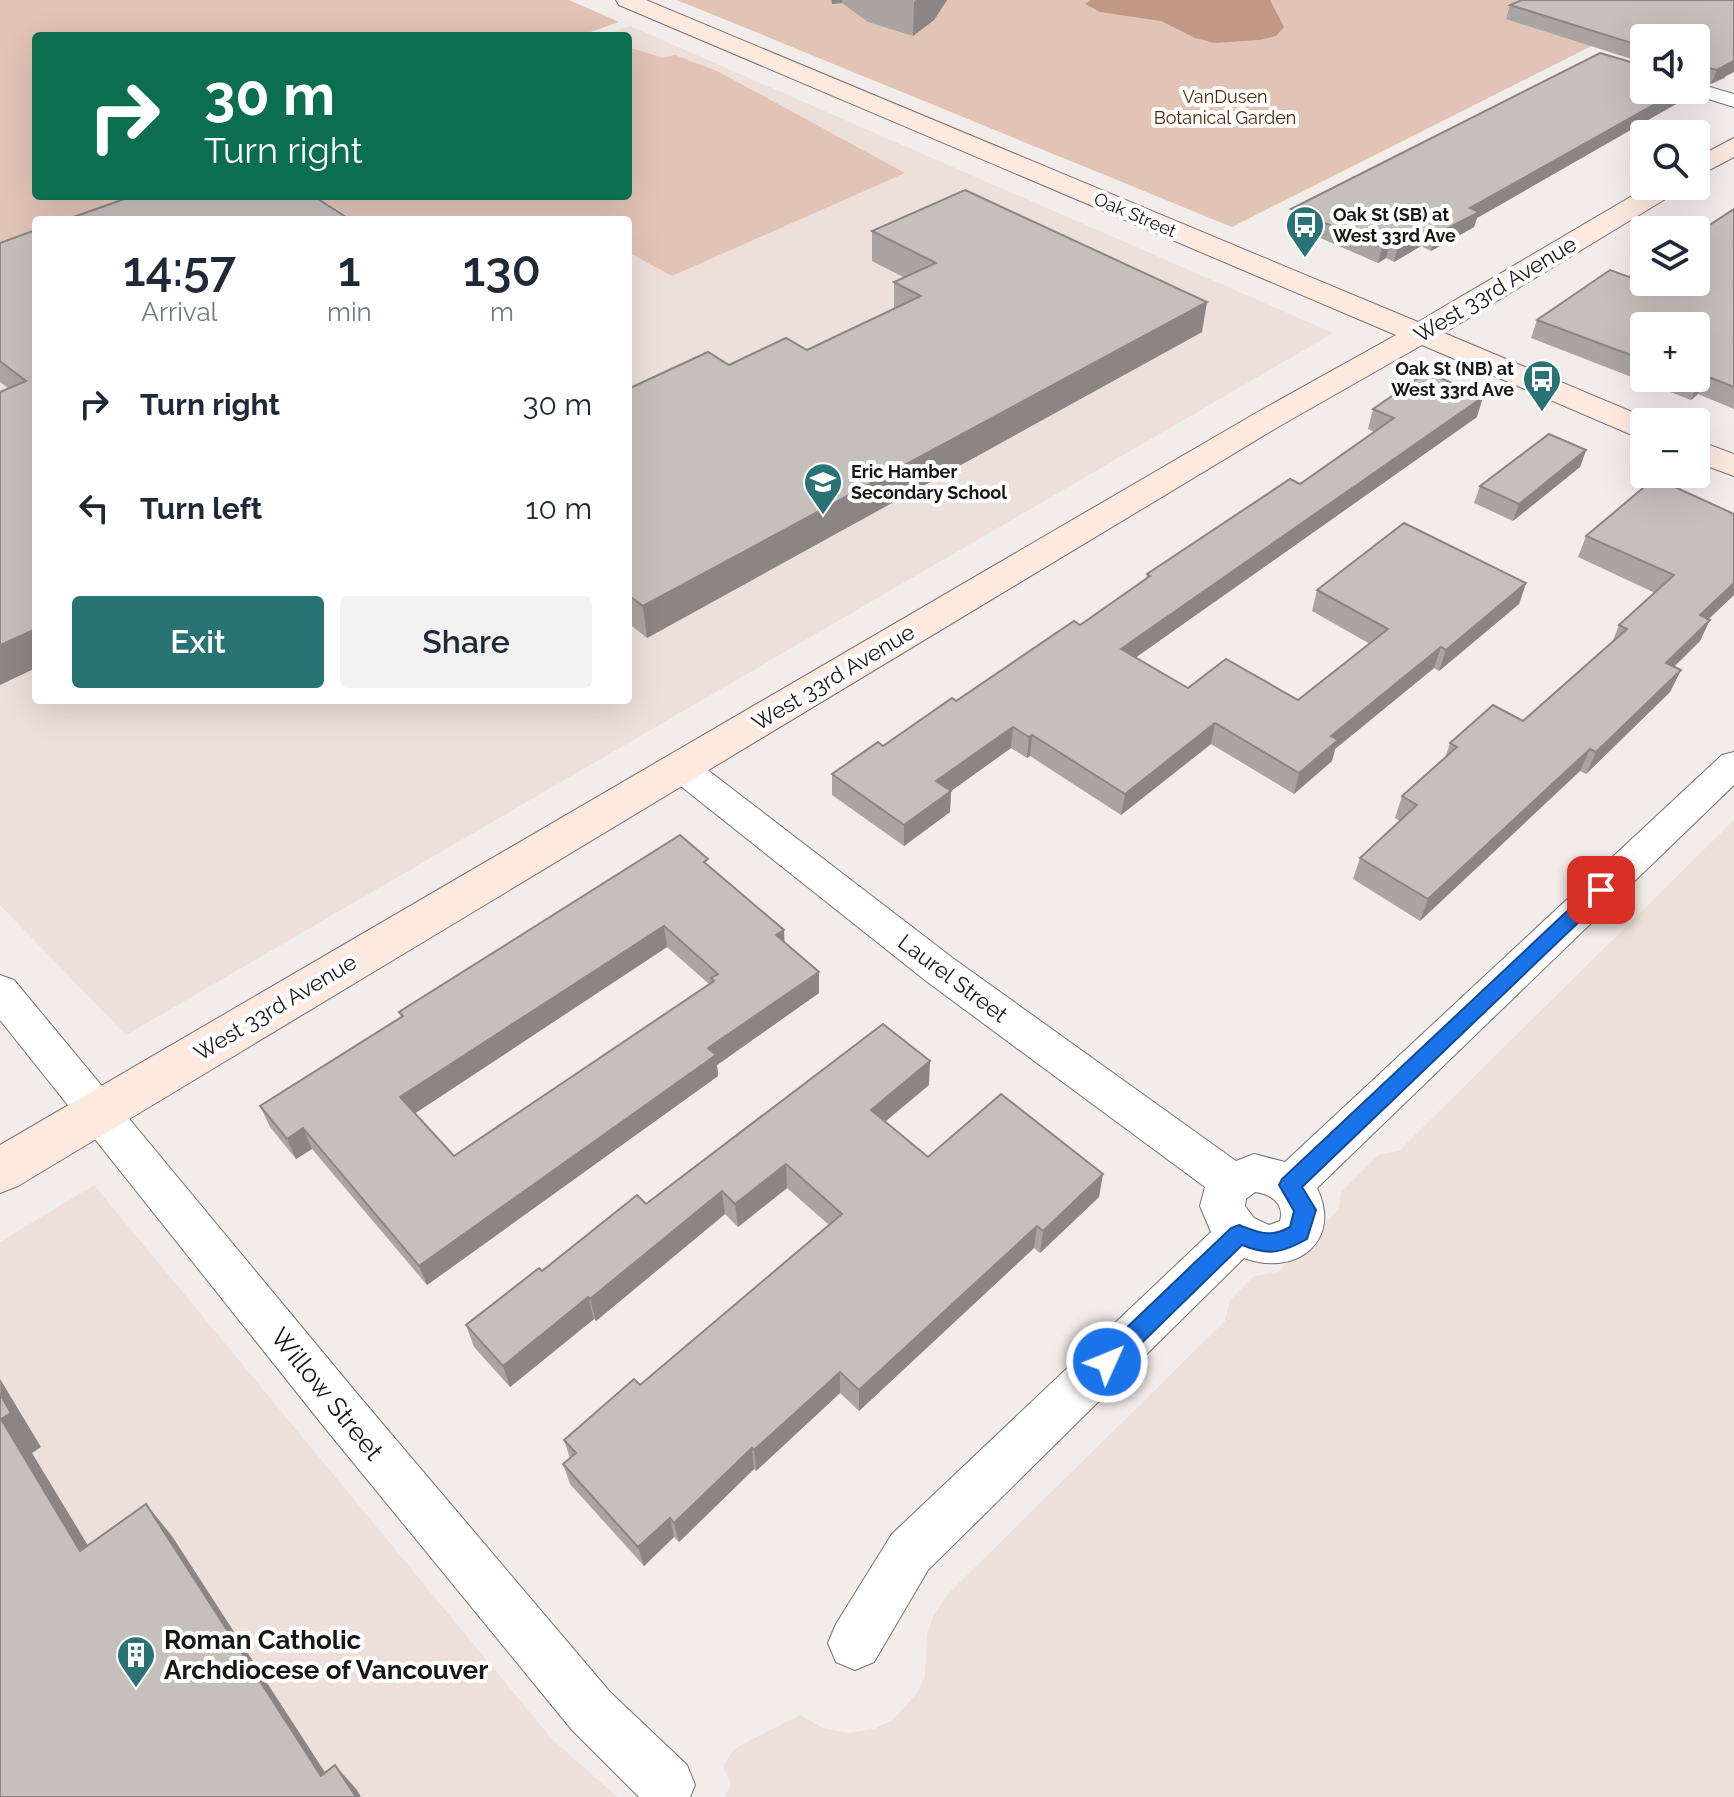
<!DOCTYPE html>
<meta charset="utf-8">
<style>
body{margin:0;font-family:Raleway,sans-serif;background:#f2f2f3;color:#1f2937;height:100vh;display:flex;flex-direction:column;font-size:30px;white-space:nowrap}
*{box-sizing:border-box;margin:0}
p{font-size:26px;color:#747a83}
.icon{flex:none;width:44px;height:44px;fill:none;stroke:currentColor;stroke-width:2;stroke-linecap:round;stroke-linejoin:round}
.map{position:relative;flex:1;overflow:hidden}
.drawer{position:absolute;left:32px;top:216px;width:600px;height:488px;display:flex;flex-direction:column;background:#fff;border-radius:8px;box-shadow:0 8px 32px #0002}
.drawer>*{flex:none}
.banner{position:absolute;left:32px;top:32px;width:600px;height:168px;border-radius:8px;box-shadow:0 8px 32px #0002;background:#0b6e4f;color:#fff;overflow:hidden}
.tools{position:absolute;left:1630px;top:24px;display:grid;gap:16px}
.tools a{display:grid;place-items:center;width:80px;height:80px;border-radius:8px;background:#fff;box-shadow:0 8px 32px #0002;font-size:40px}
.pin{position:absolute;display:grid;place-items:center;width:68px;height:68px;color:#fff;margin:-34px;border-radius:16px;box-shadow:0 4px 12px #0006}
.me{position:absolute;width:88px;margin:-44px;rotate:46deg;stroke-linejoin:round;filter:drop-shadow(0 0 6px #0008)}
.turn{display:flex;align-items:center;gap:28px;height:168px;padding:0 40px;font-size:36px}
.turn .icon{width:104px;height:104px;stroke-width:2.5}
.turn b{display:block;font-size:56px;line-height:68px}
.eta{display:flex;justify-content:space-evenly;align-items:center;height:136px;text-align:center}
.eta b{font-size:48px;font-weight:600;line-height:56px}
.action{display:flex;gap:16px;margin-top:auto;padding:16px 40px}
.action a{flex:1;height:92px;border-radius:8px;background:#297374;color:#fff;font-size:32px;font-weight:600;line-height:92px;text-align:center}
.action a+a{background:#f2f2f3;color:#1f2937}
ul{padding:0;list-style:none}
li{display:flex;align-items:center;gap:24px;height:104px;padding:0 40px}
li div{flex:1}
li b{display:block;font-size:30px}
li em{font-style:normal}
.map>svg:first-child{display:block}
.built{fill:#eddfd9}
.green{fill:#e2c4b6}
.water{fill:#c09885}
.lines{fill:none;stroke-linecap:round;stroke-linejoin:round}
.street-casing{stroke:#787371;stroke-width:2}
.secondary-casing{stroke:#787371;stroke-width:2}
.street{fill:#fff;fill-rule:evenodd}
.secondary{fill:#fee9df;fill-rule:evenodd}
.wall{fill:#aaa5a3;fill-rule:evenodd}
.shaded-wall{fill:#8b8684}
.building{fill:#c6c0bd;stroke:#8b8684;stroke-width:2;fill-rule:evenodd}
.route{fill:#1a73e8;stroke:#114b97;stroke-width:2}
.labels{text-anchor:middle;stroke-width:8;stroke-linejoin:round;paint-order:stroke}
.far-park-label{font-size:18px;fill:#562305;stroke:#fff}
.far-street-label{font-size:18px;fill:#191716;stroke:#fff}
.far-poi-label{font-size:18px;font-weight:bold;fill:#191716;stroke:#fff;text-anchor:start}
.street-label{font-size:22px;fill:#191716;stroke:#fff}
.near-street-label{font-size:26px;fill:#191716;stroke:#fff}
.near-poi-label{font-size:26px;font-weight:bold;fill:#191716;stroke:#fff;text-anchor:start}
</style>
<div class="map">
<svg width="1734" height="1797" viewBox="0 0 1734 1797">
<rect width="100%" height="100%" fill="#f2ecea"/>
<g class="built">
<path d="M630,26L1333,333L126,1035L0,905V270L36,258V700H628V220H147L217,196H628V36H602Z"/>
<path d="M1734,820V1797H725L731,1785L723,1766L734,1749L800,1715L823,1728L848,1733L874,1729L893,1720L916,1694L925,1677L927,1634L933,1617L946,1596L1225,1321L1230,1300L1254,1276L1278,1272L1339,1209L1341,1192L1378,1155L1399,1151Z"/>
<path d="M94,1185L551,1738L617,1797H0V1242Z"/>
</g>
<g class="green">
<path d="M0,0H569L619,22L579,36H36V196H213L143,220H36V256L0,269Z"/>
<path d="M677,0H1683L1232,227Z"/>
<path d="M628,47L663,58L675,55L719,72L905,173L672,276L628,252V220H355L315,196H628Z"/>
</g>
<path class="water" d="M1091,0H1270L1284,27L1276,36L1259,40L1214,43L1195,38L1161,21L1100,12L1085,4Z"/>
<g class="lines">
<g class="street-casing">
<g id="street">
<path d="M1696,83L1734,94V107L1689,93L1686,90H1696Z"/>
<path d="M1734,752V785L1317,1188C1343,1242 1295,1277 1244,1258L928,1570L874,1662L855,1670L836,1662L828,1643L836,1624L892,1534L1211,1232L1200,1206L1205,1187L926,981L668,776L662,767L668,758L680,755L692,758L954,959L1236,1161L1254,1154L1285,1162L1722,755ZM1255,1192C1271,1194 1285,1204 1280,1221L1269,1225L1254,1218L1245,1206L1246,1199Z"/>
<path d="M0,975L14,980L359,1396L610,1692L687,1765L695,1785L690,1797H639L572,1730L325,1428L0,1020Z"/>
</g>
</g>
<g class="secondary-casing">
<g id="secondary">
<path d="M616,0H646L1418,322L1649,186H1681L1677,192L1444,333L1656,422H1644V438L1632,435L1422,345L1278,427L18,1186L0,1193V1145L1256,413L1396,335L619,5Z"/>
<path d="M1734,138V157L1696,177V158Z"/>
<path d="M1696,440L1734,454V476L1696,462Z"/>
</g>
</g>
<use href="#street" class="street"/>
<use href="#secondary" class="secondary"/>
</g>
<g class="wall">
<path d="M831,0H947L934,20L913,36L868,22L842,3L832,4Z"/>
<path d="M1734,0L1725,78L1711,84L1696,81V38H1644V63L1506,19L1510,5Z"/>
<path d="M1690,96L1477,218L1474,227L1431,251L1421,246L1394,262L1386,258L1378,263L1288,224L1291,209Z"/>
<path d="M1734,209V409L1698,394L1691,400L1531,338L1537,320L1629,277ZM1644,326L1696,378H1644Z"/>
<path d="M36,230V668L8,388L0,382V243Z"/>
<path d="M872,231L1202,332L647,638L628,623V389L729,365L807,350L894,309V282L905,278L872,261Z"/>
<path d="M1373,409L1477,417L1136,657L1188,688L1298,700L1370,644L1312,611L1317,590L1526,583L1519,604L1439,671L1434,668L1335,749L1332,761L1294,794L1211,744L1121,815L1030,756L1027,758L1011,748L951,791L950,812L904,846L832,795V774L883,746L1080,625L1146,579L1147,574L1300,484L1374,432L1368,429Z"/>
<path d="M1586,450L1580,467L1513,521L1474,503L1480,486Z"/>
<path d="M1586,536L1734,595L1709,619L1700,641L1674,667L1681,670L1670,692L1586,774L1580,771L1420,921L1353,879L1360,858L1400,821L1395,818L1402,796L1445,758L1450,743L1523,721L1612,643L1619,625L1655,593L1578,557Z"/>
<path d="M708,866L784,943L819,972V993L717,1065L718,1076L427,1285L312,1149L296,1159L270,1127L260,1106L401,1017L399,1012ZM667,947L709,984L454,1156L415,1113Z"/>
<path d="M929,1085L885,1122L928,1157L1099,1197L1040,1253L1034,1248L859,1411L840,1393L756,1471L754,1469L679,1542L674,1537L644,1566L570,1484L563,1464L570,1458L564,1440L640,1385L829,1225L787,1188L738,1227L725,1214L596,1321L594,1319L510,1387L474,1347L466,1325L542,1271L646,1204Z"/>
</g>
<g class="shaded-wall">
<path d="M832,0H842V3L832,4Z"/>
<path d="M916,0H947L934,20L913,36L914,2Z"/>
<path d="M1734,61V72L1711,84L1717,70Z"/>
<path d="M1680,90H1692L1690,96L1477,218L1474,227L1431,251L1435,235L1470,208Z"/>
<path d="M1425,231L1421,246L1394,262L1398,246Z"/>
<path d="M1390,243L1386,258L1378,263L1382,247Z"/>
<path d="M1207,302L1202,332L647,638L643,606Z"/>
<path d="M1706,376L1698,394L1691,400L1699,381Z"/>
<path d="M1483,397L1477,417L1118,670L1121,649Z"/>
<path d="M1586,450L1580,467L1513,521L1519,504Z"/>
<path d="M1526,583L1519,604L1439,671L1446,650Z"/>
<path d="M1734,583V595L1690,636L1700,615Z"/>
<path d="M1710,620L1700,641L1656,684L1666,663Z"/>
<path d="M36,629V668L0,685V645Z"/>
<path d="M1441,647L1434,668L1335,749L1332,761L1294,794L1299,773L1331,736Z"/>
<path d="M1681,670L1670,692L1586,774L1596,752Z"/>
<path d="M1215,723L1211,744L1121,815L1125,794Z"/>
<path d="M1013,727L1011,748L951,791L950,812L904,846V825L936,781Z"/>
<path d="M1032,735L1030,756L1027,758L1029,737Z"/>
<path d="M1590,749L1580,771L1420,921L1428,899Z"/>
<path d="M664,926L667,947L408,1118L400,1097Z"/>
<path d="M784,930L785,952L776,935Z"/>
<path d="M819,972V993L717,1065L718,1076L427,1285L419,1266L708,1048Z"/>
<path d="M930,1061L929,1085L871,1133V1110Z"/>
<path d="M303,1128L312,1149L296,1159L287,1139Z"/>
<path d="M786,1164L787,1188L738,1227L735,1204Z"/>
<path d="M1103,1174L1099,1197L1040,1253L1043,1231Z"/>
<path d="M722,1191L725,1214L596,1321L590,1299Z"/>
<path d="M1037,1226L1034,1248L859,1411V1390Z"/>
<path d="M588,1297L594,1319L510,1387L503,1366Z"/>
<path d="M840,1372V1393L756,1471L754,1450Z"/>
<path d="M0,1379L41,1447L32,1453L110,1582L80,1551L1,1419Z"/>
<path d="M752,1448L754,1469L679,1542L674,1523Z"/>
<path d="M146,1504L172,1536L341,1797L321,1776Z"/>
<path d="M670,1518L674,1537L644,1566L638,1547Z"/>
<path d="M335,1765L357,1790L361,1797H356Z"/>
</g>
<g class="building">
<path d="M1522,0H1734V61L1717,70L1699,66L1698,72L1696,73V38H1644V47L1510,5Z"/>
<path d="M1600,53L1644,66V90H1680L1470,208L1479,212L1435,235L1425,231L1398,246L1390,243L1382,247L1291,209Z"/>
<path d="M965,190L1207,302L643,606L628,595V389L708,352L729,365L786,338L807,350L921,296L894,282L936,263L872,231Z"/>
<path d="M133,196H313L351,220H65Z"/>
<path d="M1734,209V387L1706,376L1699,381L1691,378H1696V326H1644V360L1537,320L1610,270L1629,277L1644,267V282H1696V234Z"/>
<path d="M36,230V629L0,645V392L26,381L0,361V243Z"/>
<path d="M1427,372L1483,397L1121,649L1188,688L1226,659L1298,700L1388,629L1317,590L1404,523L1526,583L1446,650L1441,647L1331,736L1338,740L1299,773L1215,723L1125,794L1032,735L1029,737L1013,727L936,781L951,791L904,825L832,774L878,742L883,746L952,698L956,701L1074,621L1080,625L1150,576L1147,574L1290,479L1300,484L1394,418L1373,409Z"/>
<path d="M1549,434L1586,450L1519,504L1480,486Z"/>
<path d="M1655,478L1734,514V583L1700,615L1710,620L1666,663L1681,670L1596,752L1590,749L1428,899L1360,858L1417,805L1402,796L1457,747L1450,743L1493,705L1523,721L1627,629L1619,625L1674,575L1586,536Z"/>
<path d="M680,835L708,859L704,862L784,930L776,935L819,972L708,1048L716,1055L419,1266L303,1128L287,1139L260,1106L403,1016L399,1012ZM664,926L718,974L711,978L714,981L454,1156L400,1097Z"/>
<path d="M883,1024L930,1061L871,1110L928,1157L1001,1094L1103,1174L1043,1231L1037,1226L859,1390L840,1372L754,1450L752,1448L674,1523L670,1518L638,1547L563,1464L576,1453L564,1440L634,1379L640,1385L842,1214L786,1164L735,1204L722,1191L590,1299L588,1297L503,1366L466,1325L539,1268L542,1271L637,1195L646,1204Z"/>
<path d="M0,1394L11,1413L1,1419L80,1551L146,1504L321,1776L335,1765L356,1797H0Z"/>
</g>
<path class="route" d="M1601,884L1607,886L1610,890L1607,895L1302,1187L1316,1210L1307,1239C1282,1253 1269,1256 1242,1245L1115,1369L1107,1372L1099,1369L1096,1362L1099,1354L1231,1228L1239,1225C1260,1233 1270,1238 1290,1227L1294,1211L1279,1185L1282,1179L1594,886Z"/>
<defs>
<g id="bus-pin" transform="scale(2)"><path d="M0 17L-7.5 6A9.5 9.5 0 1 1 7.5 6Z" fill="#297374" stroke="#fff"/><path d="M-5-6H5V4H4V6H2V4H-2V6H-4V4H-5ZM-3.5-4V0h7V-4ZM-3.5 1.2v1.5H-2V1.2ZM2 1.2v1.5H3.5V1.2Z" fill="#fff"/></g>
<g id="school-pin" transform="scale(2)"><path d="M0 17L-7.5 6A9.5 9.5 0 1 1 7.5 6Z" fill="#297374" stroke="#fff"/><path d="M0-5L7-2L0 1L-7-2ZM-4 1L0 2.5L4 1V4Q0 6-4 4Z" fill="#fff"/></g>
<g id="building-pin" transform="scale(2)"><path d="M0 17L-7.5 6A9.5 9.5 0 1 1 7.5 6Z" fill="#297374" stroke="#fff"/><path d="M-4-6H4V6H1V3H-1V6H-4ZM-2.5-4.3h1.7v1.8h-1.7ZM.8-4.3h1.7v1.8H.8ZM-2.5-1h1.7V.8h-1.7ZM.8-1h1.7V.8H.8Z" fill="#fff"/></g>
</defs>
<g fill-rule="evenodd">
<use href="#bus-pin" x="1305" y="225"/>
<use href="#bus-pin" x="1542" y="379"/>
<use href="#school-pin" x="823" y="482"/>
<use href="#building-pin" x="136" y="1655"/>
</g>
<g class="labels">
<g class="far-park-label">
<text x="1225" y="103">VanDusen<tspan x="1225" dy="21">Botanical Garden</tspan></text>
</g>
<g class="far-street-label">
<text transform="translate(1135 215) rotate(23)" y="6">Oak Street</text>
</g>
<g class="far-poi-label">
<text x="1333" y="221">Oak St (SB) at<tspan x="1333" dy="21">West 33rd Ave</tspan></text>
<text x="1514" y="375" text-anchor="end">Oak St (NB) at<tspan x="1514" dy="21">West 33rd Ave</tspan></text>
<text x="851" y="478">Eric Hamber<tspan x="851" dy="21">Secondary School</tspan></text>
</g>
<g class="street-label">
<text transform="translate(1495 289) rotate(-31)" y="8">West 33rd Avenue</text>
<text transform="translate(833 677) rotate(-31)" y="8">West 33rd Avenue</text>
<text transform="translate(953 978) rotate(37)" y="8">Laurel Street</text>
<text transform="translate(275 1007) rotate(-31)" y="8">West 33rd Avenue</text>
</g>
<g class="near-street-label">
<text transform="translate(327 1394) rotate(51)" y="9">Willow Street</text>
</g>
<g class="near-poi-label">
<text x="164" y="1649">Roman Catholic<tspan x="164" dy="30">Archdiocese of Vancouver</tspan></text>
</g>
</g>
</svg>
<div class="tools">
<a><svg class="icon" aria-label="sound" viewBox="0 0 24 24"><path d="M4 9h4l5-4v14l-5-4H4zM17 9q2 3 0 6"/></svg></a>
<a><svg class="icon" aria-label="search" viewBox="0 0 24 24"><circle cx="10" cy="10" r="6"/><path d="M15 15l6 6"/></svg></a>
<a><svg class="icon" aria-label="layers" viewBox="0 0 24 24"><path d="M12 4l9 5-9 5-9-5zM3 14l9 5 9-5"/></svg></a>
<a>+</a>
<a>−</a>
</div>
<div class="pin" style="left:1601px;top:890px;background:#d93025"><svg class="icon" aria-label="arrive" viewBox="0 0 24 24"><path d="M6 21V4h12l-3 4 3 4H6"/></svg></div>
<svg class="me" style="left:1107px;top:1362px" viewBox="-20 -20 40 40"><circle r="17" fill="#1a73e8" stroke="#fff" stroke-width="3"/><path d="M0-11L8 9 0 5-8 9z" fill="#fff"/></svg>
<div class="banner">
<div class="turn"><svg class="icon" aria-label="right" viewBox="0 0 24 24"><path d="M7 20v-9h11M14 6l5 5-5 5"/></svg><div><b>30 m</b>Turn right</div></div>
</div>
<section class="drawer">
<div class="eta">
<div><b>14:57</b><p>Arrival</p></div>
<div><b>1</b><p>min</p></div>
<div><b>130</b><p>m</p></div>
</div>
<ul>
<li><svg class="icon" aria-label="right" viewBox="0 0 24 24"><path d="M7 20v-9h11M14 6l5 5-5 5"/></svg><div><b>Turn right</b></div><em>30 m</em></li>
<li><svg class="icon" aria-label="left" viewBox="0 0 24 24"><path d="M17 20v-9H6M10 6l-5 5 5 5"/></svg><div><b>Turn left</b></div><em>10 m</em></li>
</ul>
<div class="action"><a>Exit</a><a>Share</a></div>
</section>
</div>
